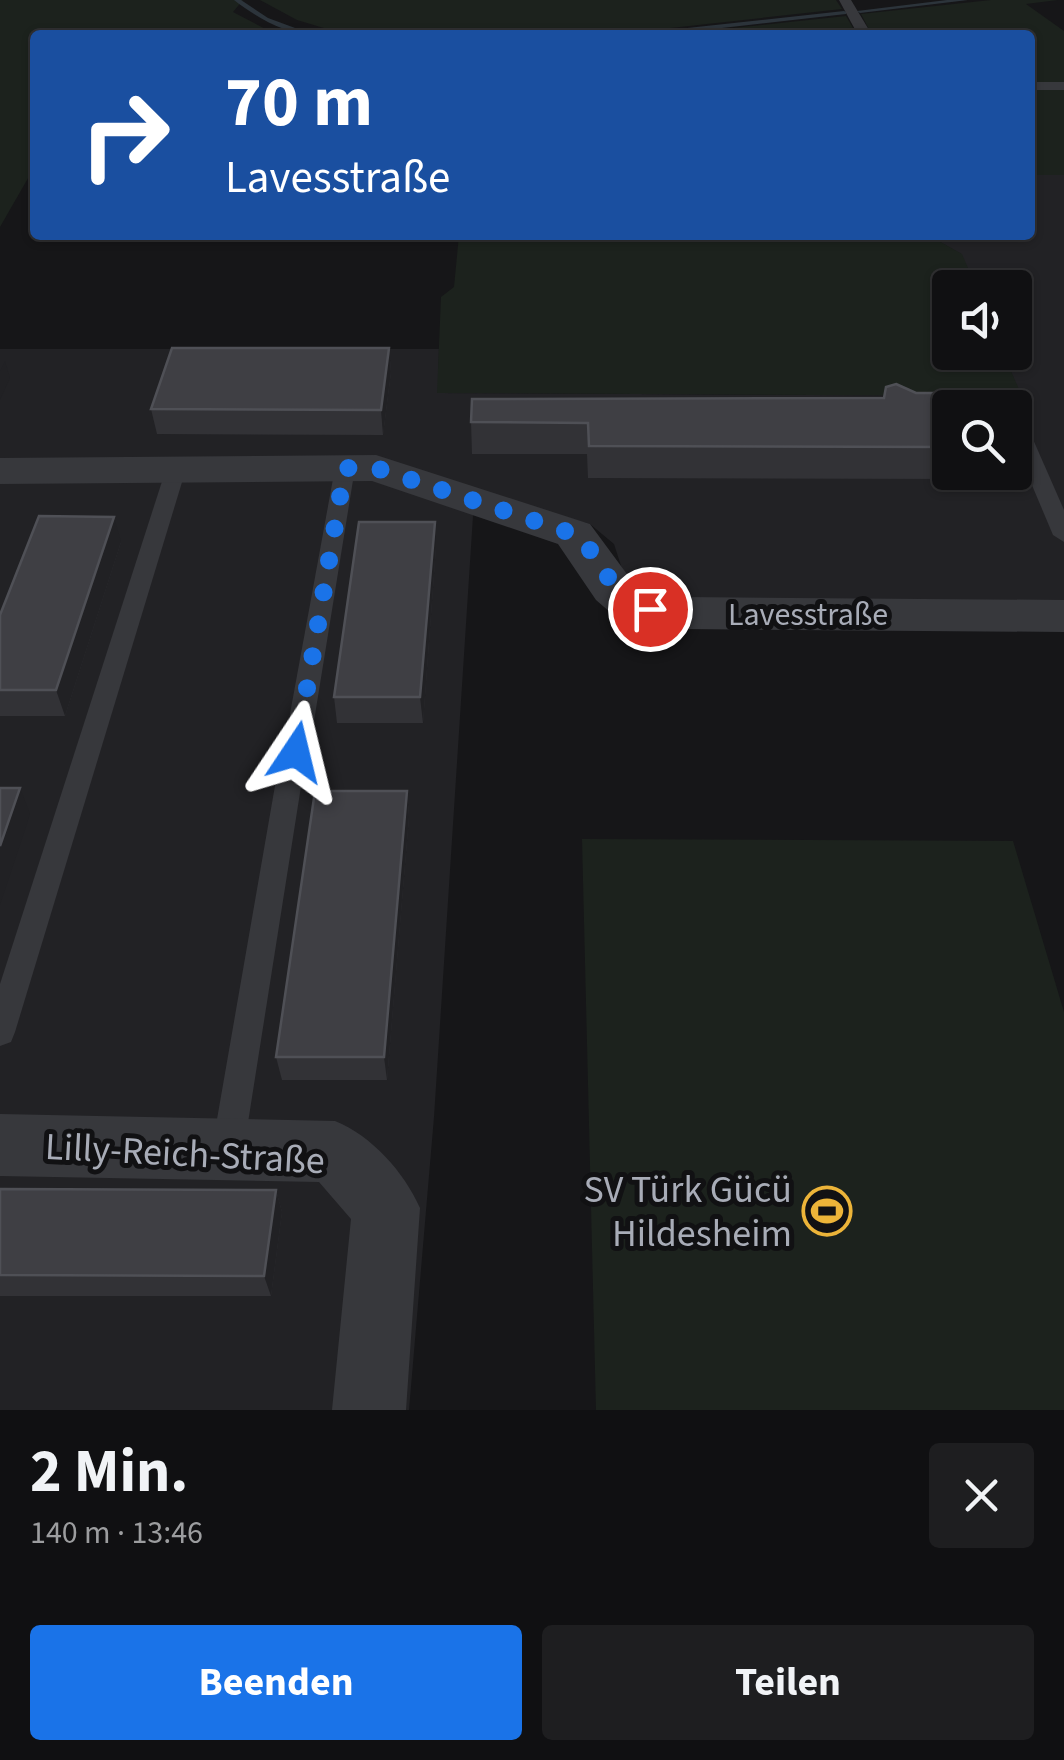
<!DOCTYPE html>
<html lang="de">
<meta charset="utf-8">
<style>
body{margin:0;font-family:"Source Sans 3",sans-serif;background:#1e1e20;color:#f1f3f6;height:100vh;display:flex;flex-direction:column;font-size:38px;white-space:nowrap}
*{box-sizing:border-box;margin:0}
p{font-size:32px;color:#9c9d9f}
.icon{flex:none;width:55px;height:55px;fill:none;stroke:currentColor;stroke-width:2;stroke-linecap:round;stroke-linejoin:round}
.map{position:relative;height:1410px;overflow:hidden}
.details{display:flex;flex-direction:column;background:#101012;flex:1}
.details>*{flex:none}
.guide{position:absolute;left:30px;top:30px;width:1005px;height:210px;border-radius:10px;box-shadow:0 2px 8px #0004,0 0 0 2px #303032;background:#1a4fa0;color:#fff;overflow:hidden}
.fabs{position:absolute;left:932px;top:270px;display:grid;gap:20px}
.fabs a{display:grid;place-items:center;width:100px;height:100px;border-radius:10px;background:#101012;box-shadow:0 2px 8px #0004,0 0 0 2px #303032;font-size:50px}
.pin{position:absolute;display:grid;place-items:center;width:85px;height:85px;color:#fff;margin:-42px;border:5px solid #fff;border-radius:50%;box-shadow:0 2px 10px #0007}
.me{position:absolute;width:110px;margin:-55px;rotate:10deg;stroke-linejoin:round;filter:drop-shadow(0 0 8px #0008)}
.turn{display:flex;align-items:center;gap:35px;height:210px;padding:0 30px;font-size:45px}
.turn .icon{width:130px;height:130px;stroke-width:2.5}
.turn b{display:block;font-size:70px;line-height:85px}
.round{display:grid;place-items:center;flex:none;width:105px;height:105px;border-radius:10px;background:#1e1e20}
.headline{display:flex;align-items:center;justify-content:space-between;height:170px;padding:0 30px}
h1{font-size:60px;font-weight:700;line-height:75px}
.primary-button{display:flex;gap:20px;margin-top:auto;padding:20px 30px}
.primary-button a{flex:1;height:115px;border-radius:10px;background:#1a73e8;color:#fff;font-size:40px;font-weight:700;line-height:115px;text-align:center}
.primary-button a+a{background:#1e1e20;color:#f1f3f6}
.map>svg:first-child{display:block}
.built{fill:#222225;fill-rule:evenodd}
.green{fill:#1c221d}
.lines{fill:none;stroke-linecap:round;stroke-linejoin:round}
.stream{fill:#2c343b;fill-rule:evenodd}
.lane{fill:#37383c;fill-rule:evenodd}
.street{fill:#37383c;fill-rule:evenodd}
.wall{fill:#323236}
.shaded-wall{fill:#212124}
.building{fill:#3f3f44;stroke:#4f5056;stroke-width:2.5}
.route{stroke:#1a73e8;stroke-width:18;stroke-dasharray:0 32.4}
.labels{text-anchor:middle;stroke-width:10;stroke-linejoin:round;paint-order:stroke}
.street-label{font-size:32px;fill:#a8acb7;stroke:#111113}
.near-street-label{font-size:38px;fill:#a8acb7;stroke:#111113}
.near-poi-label{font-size:38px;fill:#a8acb7;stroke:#111113;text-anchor:end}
</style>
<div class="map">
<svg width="1064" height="1410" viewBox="0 0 1064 1410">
<rect width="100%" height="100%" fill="#161618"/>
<path class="built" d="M1030,175H1064V603L690,600L626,581L614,544L590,524L483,493L473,516L434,1117L409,1410H0V349H439L438,393L1021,396L1003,353L1015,352V288L976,287L961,254L928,235H1030ZM950,408H1015V472H950Z"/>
<g class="green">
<path d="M0,0H243L233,12L277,35H35V166L0,227Z"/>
<path d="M260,0H836L842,9L607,35H347L297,20Z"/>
<path d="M991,0H1058L1026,4L1064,31V83H1030V35H872L861,14Z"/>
<path d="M846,16L857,35H668Z"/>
<path d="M1064,89V175H1030V90Z"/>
<path d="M459,235H928L962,254L976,287L950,288V352L1003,353L1022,396L437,393L441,297L454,287Z"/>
<path d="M582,839L1013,841L1064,1012V1410H596Z"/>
</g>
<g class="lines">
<g class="stream">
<path d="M234,0H241L268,18L314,35C286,35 256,17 234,0Z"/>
<path d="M947,0H968L860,13L857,11Z"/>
<path d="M844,11L846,12V14L660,35H638L641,33Z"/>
</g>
<g class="lane">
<path d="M839,0H851L872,35H858Z"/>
<rect x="1030" y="82" width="34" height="8"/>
<path d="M1015,415L1025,421L1064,510V542L1053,535L1015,445Z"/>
<path d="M345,462L355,468L309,752L305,759H287L283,752L335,468Z"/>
<path d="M176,463L186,469L15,1032L11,1042L0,1046V984L166,469Z"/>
<path d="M289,770L298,773L302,780L244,1148L240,1159L228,1163L216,1159L212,1148L276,780L280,773Z"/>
</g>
<g class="street">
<path d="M376,455L590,524L635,585L647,593L682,597L1064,600V632L682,629L611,613L596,600L558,544L372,481L0,484V458Z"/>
<path d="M0,1114L335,1121C372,1136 404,1172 420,1208L406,1410H332L351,1219L319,1182L0,1176Z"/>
</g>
</g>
<g class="wall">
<path d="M389,348L391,372L383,435L157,434L151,409Z"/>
<path d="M883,398L950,408V472H964L963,479L588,478L587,454H472L471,422Z"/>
<path d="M121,542L65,716H0V615Z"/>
<path d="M436,547L423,723H337L334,697Z"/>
<path d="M407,791L409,817L387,1080H282L276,1057Z"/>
<path d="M0,1189L276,1190L282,1212L271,1296H0Z"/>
</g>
<g class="shaded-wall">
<path d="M389,348L391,372L383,435L381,410Z"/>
<path d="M5,361L10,378L0,400V371Z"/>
<path d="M114,517L121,542L65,716L56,690Z"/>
<path d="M435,522L436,547L423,723L420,697Z"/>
<path d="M20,788L30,814L0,905V846Z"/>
<path d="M407,791L409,817L387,1080L384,1057Z"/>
<path d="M276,1190L282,1212L271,1296L264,1276Z"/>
</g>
<g class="building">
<path d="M172,348H389L381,410L151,409Z"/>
<path d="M896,384L916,393H951L957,408H950V447L589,446L588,423L471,422L472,399L884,398L886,387Z"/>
<path d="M39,516L114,517L56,690H0V615Z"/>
<path d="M359,522H435L420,697H334Z"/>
<path d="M0,788H20L0,846Z"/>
<path d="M315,791H407L384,1057H276Z"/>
<path d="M0,1189L276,1190L264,1276L0,1275Z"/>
</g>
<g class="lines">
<path class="route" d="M296,752L345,468H376L574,534L586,544L624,601L650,609"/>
</g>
<defs>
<g id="stadium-ring" transform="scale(2.5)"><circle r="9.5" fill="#111113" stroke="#ecb439" stroke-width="1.5"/><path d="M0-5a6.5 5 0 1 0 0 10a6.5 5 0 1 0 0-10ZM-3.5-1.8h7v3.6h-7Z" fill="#ecb439"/></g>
</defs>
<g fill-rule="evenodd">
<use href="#stadium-ring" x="827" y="1211"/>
</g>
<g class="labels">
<g class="street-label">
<text x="808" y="625">Lavesstraße</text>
</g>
<g class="near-street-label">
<text transform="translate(185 1153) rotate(3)" y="13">Lilly-Reich-Straße</text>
</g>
<g class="near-poi-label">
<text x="792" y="1202">SV Türk Gücü<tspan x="792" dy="44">Hildesheim</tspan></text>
</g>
</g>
</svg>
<div class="fabs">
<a><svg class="icon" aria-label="sound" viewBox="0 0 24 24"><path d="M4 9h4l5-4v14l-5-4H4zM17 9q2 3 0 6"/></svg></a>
<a><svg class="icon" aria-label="search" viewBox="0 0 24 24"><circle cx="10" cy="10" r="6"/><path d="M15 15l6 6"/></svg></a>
</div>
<div class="pin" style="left:650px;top:609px;background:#d93025"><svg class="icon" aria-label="arrive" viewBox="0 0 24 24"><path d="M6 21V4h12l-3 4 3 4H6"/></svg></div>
<svg class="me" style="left:296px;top:752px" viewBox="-20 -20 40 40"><path d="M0-17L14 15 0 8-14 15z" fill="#1a73e8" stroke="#fff" stroke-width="4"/></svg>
<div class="guide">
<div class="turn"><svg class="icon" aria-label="right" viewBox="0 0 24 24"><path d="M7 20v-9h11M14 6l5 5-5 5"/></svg><div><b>70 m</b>Lavesstraße</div></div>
</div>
</div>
<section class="details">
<div class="headline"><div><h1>2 Min.</h1><p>140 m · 13:46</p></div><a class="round"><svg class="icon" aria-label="close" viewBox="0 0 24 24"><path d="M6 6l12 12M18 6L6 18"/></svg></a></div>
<div class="primary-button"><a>Beenden</a><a>Teilen</a></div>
</section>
